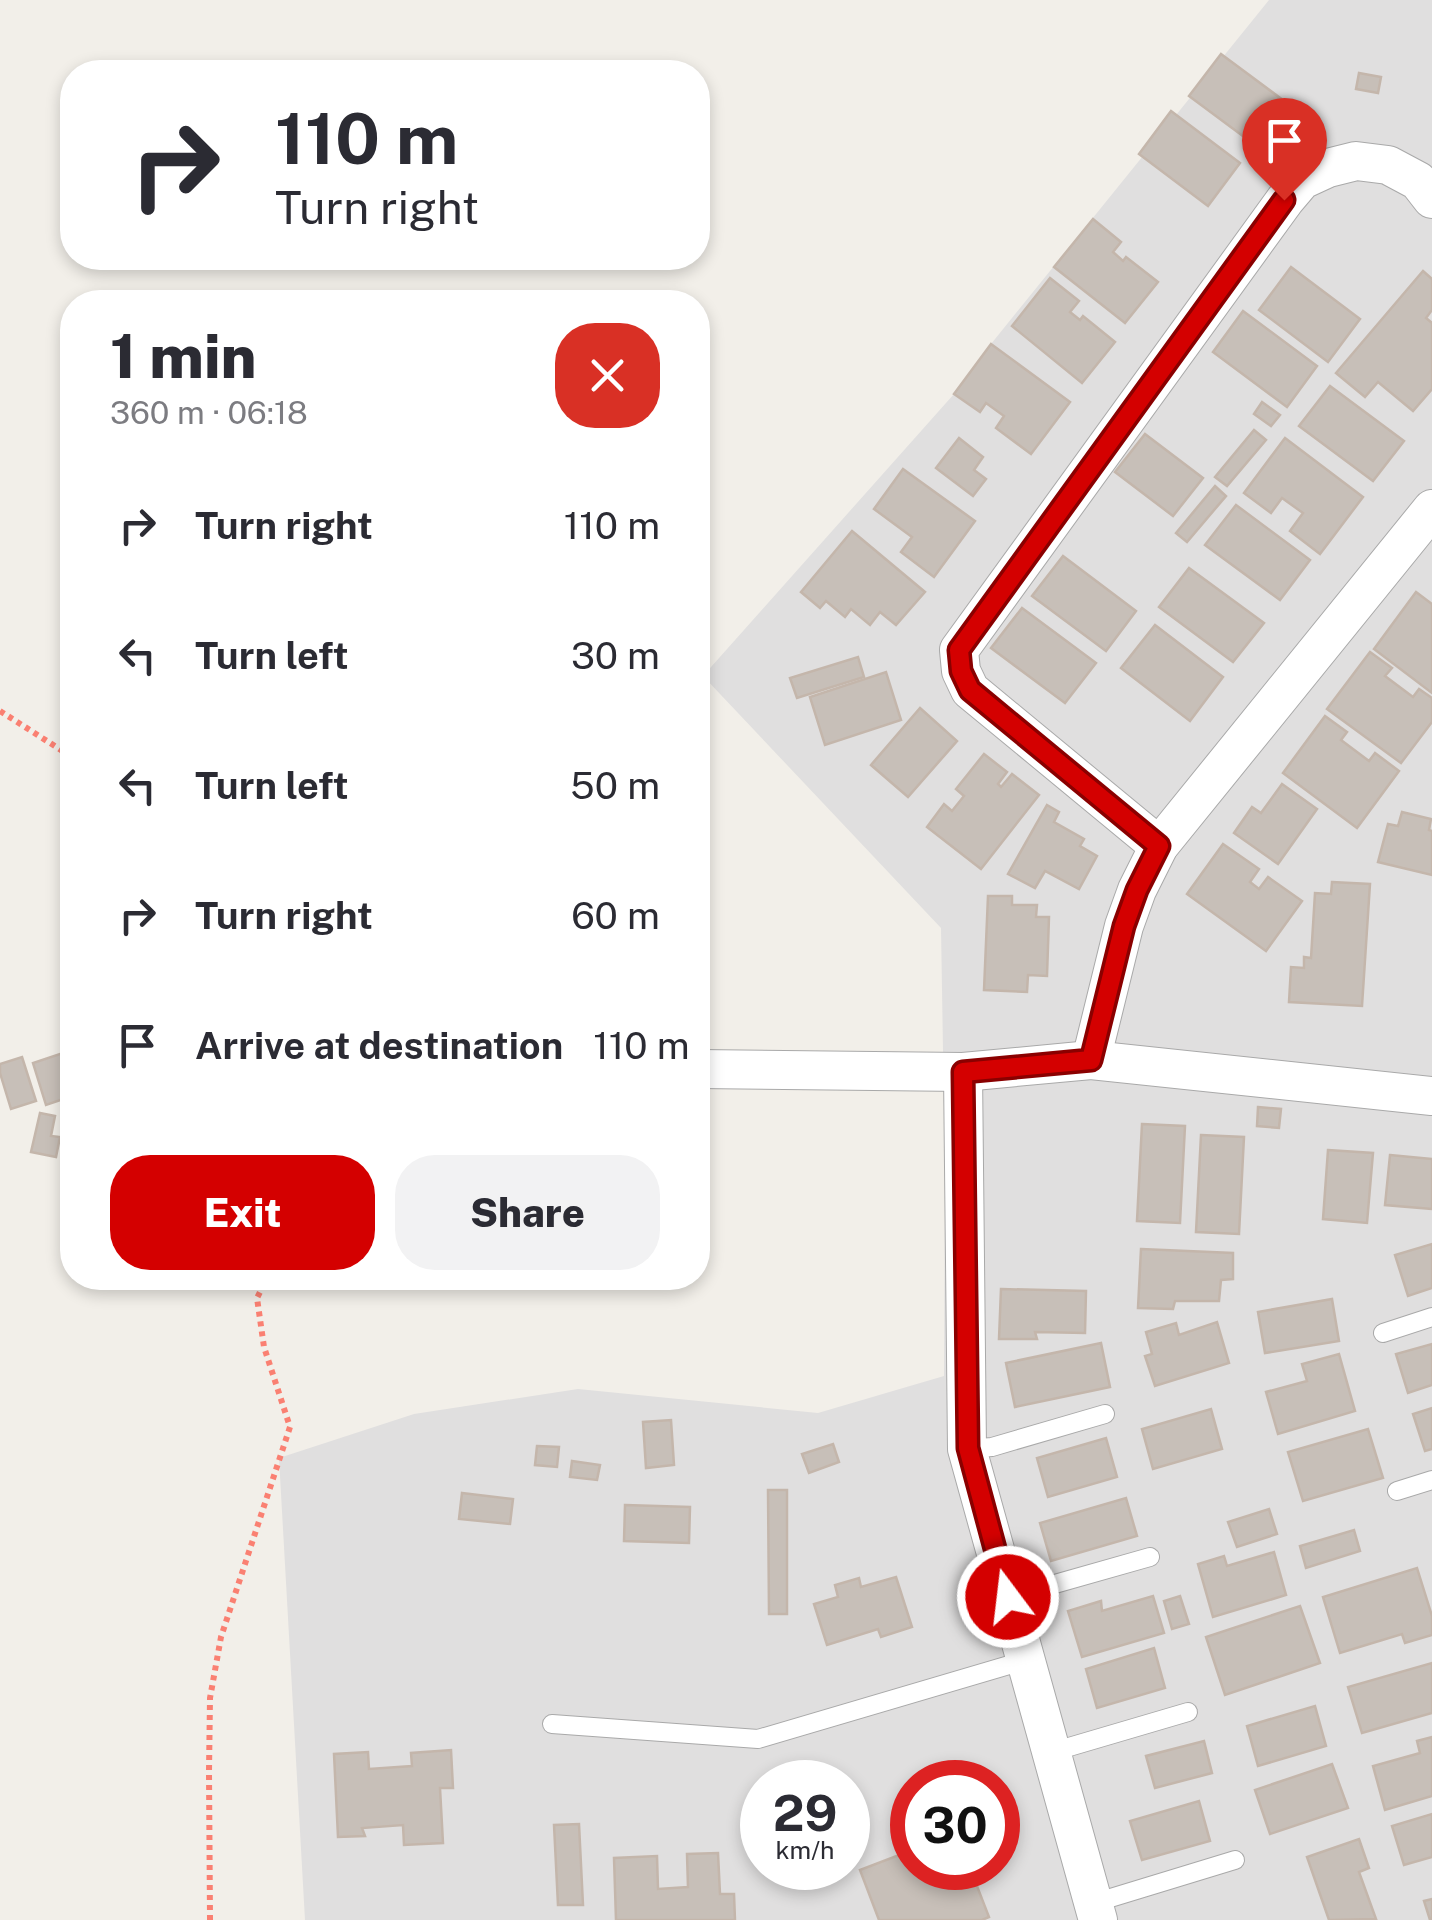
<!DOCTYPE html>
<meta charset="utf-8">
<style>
body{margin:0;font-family:"Public Sans",sans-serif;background:#f2f2f3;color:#2b2b33;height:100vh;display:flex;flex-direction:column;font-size:38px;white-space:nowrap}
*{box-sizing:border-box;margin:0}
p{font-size:32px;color:#7c7c81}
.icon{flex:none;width:55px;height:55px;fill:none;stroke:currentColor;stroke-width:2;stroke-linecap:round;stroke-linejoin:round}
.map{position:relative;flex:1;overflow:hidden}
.panel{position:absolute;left:60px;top:290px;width:650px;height:1000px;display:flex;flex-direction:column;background:#fff;border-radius:40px;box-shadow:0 5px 15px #0003}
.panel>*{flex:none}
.top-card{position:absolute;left:60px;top:60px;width:650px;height:210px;border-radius:40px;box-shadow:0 5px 15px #0003;background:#fff;color:#2b2b33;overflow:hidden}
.speed{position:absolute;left:740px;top:1760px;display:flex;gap:20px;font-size:50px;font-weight:700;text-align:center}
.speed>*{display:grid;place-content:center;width:130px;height:130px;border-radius:50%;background:#fff;box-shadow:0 5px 15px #0003;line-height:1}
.speed small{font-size:25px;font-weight:400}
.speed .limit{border:15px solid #d22;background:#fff;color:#111}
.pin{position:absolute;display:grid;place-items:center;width:85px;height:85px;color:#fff;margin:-102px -42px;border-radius:50% 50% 50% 0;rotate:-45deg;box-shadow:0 0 10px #0007}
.pin .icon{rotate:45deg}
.me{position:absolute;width:110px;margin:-55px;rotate:345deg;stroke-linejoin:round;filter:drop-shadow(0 0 8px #0008)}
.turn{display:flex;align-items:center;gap:35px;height:210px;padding:0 50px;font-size:45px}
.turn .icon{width:130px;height:130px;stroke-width:2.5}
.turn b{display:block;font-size:70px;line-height:85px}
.round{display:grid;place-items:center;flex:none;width:105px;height:105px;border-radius:40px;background:#f2f2f3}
.summary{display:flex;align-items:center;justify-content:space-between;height:170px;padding:0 50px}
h1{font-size:60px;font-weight:800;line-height:75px}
.button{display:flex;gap:20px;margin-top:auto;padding:20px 50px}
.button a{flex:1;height:115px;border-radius:40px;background:#d40000;color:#fff;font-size:40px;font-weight:800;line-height:115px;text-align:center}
.button a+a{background:#f2f2f3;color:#2b2b33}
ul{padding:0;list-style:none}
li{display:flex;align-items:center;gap:30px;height:130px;padding:0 50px}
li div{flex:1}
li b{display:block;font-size:38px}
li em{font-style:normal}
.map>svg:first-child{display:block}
.residential{fill:#e0dfdf;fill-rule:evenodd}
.building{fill:#c7bfb8;stroke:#c4b6ab;stroke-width:2.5}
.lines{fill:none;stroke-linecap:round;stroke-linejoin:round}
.service-casing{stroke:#a9a9a9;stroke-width:20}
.minor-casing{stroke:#a9a9a9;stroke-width:40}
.path{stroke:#fa8072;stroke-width:6;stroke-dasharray:5 5;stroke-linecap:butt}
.service{stroke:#fff;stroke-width:18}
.minor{stroke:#fff;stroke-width:38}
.route-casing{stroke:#8a0000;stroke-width:25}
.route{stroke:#d40000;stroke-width:18}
</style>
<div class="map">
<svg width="1432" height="1920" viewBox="0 0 1432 1920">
<rect width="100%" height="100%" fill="#f2efe9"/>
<path class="residential" d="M1269,0H1432V1920H305L279,1458L414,1414L578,1389L818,1413L944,1376L945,1173L941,928L703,676L954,394L991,344ZM762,1782H848V1868H762ZM912,1782H998V1868H912Z"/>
<g class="building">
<path d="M1221,54L1291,106L1259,148L1189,96Z"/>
<path d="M1359,73L1381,77L1378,93L1356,89Z"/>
<path d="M1171,111L1240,163L1208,206L1139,154Z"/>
<path d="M1093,219L1121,242L1113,252L1123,261L1126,257L1158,282L1125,323L1054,267Z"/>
<path d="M1291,267L1360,319L1328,362L1259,310Z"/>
<path d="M1423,271L1432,279V310L1426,318L1432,323V389L1413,411L1378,382L1365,397L1336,373Z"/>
<path d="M1050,278L1079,301L1070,312L1080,320L1083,316L1115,342L1082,383L1012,326Z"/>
<path d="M1243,311L1317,366L1287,407L1213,352Z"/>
<path d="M991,344L1070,402L1031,454L996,428L1004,416L986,403L980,412L954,394Z"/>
<path d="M1330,386L1404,441L1373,481L1299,426Z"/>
<path d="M1262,402L1280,415L1271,426L1254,414Z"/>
<path d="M1254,430L1266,440L1227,486L1215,477Z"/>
<path d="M1145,434L1203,478L1173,516L1115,472Z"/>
<path d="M959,438L983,457L974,470L986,479L973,496L936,468Z"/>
<path d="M1285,438L1363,497L1320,554L1290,531L1303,513L1282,498L1271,513L1244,493Z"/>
<path d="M903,469L975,521L934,577L901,552L912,537L874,509Z"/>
<path d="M1215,486L1226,496L1187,542L1176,533Z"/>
<path d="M1236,505L1310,560L1280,600L1205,545Z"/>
<path d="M852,531L925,592L896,625L880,612L870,625L851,609L845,617L826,601L820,608L801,592Z"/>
<path d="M1063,556L1136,611L1106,651L1032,596Z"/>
<path d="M1189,568L1264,623L1233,662L1159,607Z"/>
<path d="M1416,592L1432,604V693L1374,649Z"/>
<path d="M1022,608L1096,663L1065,703L991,648Z"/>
<path d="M1155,625L1223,677L1190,721L1121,668Z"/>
<path d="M1370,652L1392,668L1385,676L1413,697L1419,689L1432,698V722L1401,763L1327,709Z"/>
<path d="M858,657L864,677L797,698L790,678Z"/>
<path d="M886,672L901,720L825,745L810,697Z"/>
<path d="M920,708L957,741L908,797L871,765Z"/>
<path d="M1325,716L1347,732L1341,740L1369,761L1375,753L1399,771L1357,828L1283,773Z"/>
<path d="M984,754L1007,772L998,784L1001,787L1012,774L1039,795L981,869L927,827L944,804L952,811L964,796L956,789Z"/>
<path d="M1282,784L1317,809L1278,864L1234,833L1252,807L1261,813Z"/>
<path d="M1047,805L1059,812L1054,822L1084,839L1080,846L1097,856L1079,889L1045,871L1035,888L1008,874Z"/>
<path d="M1402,812L1431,819L1429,830L1432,831V875L1378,862L1388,824L1398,826Z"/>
<path d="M1223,844L1259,869L1250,882L1259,889L1268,877L1302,901L1266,951L1187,894Z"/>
<path d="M1332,882L1370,884L1362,1006L1289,1002L1291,967L1304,968V957L1311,958L1315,893L1331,894Z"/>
<path d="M988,896H1012V905H1037L1036,917H1049L1047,976L1028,975L1027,992L984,990Z"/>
<path d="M72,1050V1096L46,1105L33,1063Z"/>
<path d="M22,1057L36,1101L11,1109L0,1073V1064Z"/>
<path d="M1258,1107L1281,1109L1279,1128L1257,1126Z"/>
<path d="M40,1113L55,1116L51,1136L60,1137L56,1157L31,1152Z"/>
<path d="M1142,1124L1185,1126L1180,1223L1137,1221Z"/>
<path d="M1201,1135L1244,1137L1239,1234L1196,1232Z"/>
<path d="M1328,1150L1373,1153L1367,1223L1323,1219Z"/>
<path d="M1390,1155L1432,1159V1209L1385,1205Z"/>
<path d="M1432,1244V1288L1408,1296L1395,1255Z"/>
<path d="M1141,1249L1233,1253V1279L1221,1280L1219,1301H1175L1173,1309L1138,1308Z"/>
<path d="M1001,1289L1086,1291L1085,1333L1035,1332L1037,1339H999Z"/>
<path d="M1332,1299L1339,1341L1265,1353L1258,1312Z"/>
<path d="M1217,1322L1229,1363L1155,1386L1145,1356L1152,1354L1146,1332L1176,1323L1179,1335Z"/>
<path d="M1101,1343L1110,1387L1015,1407L1006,1363Z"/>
<path d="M1432,1344V1385L1408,1393L1396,1354Z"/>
<path d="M1339,1354L1355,1411L1278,1434L1266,1392L1307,1381L1302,1364Z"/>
<path d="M1432,1408V1449L1425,1451L1413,1414Z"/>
<path d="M1211,1409L1222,1449L1153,1469L1142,1429Z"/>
<path d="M671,1420L674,1465L646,1468L643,1422Z"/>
<path d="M1368,1429L1383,1478L1303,1501L1288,1452Z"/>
<path d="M1106,1438L1117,1477L1048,1497L1037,1458Z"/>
<path d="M833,1444L839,1462L809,1473L802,1454Z"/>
<path d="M537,1446L559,1447L557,1467L535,1465Z"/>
<path d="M572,1461L600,1465L597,1480L570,1477Z"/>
<path d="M768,1490H787V1614H769Z"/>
<path d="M462,1493L513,1499L510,1524L459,1519Z"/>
<path d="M1126,1498L1137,1536L1051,1561L1040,1523Z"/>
<path d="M625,1505L690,1507L689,1543L624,1541Z"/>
<path d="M1269,1509L1277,1534L1237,1547L1228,1522Z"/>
<path d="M1354,1530L1360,1551L1306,1568L1300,1546Z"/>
<path d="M1274,1552L1286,1595L1213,1617L1198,1564L1224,1556L1227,1566Z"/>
<path d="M1417,1568L1432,1616V1635L1405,1643L1402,1634L1340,1653L1323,1597Z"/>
<path d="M896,1577L912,1627L881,1637L878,1629L827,1645L814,1604L838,1597L835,1585L859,1578L861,1587Z"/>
<path d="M1153,1596L1164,1633L1082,1657L1068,1611L1101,1601L1102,1611Z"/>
<path d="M1180,1596L1189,1624L1172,1629L1164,1601Z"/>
<path d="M1300,1606L1320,1663L1225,1695L1206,1637Z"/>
<path d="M1154,1648L1165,1688L1097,1708L1086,1669Z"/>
<path d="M1432,1663V1713L1362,1733L1348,1687Z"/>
<path d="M1315,1706L1326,1746L1258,1766L1247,1726Z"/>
<path d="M1432,1737V1796L1385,1810L1373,1766L1420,1753L1417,1741Z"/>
<path d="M1204,1741L1212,1773L1155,1788L1146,1756Z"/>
<path d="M451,1750L453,1788H440L443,1843L404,1845L403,1825L362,1828L365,1836L338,1837L334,1754L368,1752L369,1769L412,1766L411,1753Z"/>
<path d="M1332,1764L1348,1808L1270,1834L1255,1790Z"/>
<path d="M1199,1801L1210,1841L1142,1860L1130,1821Z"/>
<path d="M1432,1814V1857L1404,1865L1392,1826Z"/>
<path d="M579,1824L583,1905H558L554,1825Z"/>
<path d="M1359,1839L1369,1868L1359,1872L1376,1919L1329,1920L1307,1857Z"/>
<path d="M912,1850V1868H970L989,1917L982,1920H879L860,1870Z"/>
<path d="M718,1853L720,1894H734L735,1920H616L614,1858L657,1856L658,1889L688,1887L687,1854Z"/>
<path d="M1432,1899V1920H1430L1424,1901Z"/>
</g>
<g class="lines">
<g class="service-casing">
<g id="service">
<path d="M1383,1333L1432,1317"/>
<path d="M967,1449L992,1447L1105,1414"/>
<path d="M1397,1491L1432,1480"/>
<path d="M1009,1597L1150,1557"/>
<path d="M552,1724L758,1739L1026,1660"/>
<path d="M1052,1752L1188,1712"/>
<path d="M1094,1903L1235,1860"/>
</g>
</g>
<g class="minor-casing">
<g id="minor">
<path d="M1159,846L970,690L961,671L959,650L1285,200L1302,180L1328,168L1356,161L1388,165L1418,181L1432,199"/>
<path d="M1091,1060L1124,926L1137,890L1159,846L1432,509"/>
<path d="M698,1069L963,1072L1091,1060L1432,1096"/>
<path d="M963,1072L967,1449L1098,1920"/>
</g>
</g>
<g class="path">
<path d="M0,711L72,757"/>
<path d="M210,1920L209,1772L210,1698L221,1637L290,1427L264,1347L257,1298L267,1278"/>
</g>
<use href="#service" class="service"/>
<use href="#minor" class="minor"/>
</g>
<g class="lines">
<g class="route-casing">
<path id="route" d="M1008,1597L968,1448L963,1072L1091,1060L1124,926L1137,890L1159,846L970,690L961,671L959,650L1284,200"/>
</g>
<use href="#route" class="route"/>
</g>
</svg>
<div class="speed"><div>29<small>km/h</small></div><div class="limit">30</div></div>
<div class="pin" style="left:1284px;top:200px;background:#d93025"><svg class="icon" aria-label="arrive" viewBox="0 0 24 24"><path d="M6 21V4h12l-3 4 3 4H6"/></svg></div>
<svg class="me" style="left:1008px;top:1597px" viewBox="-20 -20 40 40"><circle r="17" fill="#d40000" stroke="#fff" stroke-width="3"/><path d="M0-11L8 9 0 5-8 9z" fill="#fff"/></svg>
<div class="top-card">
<div class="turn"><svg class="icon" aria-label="right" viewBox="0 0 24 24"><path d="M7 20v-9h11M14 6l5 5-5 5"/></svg><div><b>110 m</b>Turn right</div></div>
</div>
<section class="panel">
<div class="summary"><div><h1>1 min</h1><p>360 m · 06:18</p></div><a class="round" style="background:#d93025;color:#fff"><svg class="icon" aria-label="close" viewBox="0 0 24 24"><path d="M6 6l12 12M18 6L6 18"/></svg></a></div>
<ul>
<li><svg class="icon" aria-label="right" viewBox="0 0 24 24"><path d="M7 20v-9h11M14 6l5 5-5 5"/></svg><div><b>Turn right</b></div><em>110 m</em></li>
<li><svg class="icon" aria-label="left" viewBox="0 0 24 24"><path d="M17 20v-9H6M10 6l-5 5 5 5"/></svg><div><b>Turn left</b></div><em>30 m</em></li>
<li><svg class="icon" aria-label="left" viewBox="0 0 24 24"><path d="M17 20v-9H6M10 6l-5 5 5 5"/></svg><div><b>Turn left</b></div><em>50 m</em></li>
<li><svg class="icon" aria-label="right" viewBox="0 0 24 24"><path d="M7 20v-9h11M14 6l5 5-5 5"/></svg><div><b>Turn right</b></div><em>60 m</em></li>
<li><svg class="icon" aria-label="arrive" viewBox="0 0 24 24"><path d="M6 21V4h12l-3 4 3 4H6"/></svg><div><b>Arrive at destination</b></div><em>110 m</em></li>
</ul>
<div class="button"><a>Exit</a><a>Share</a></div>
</section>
</div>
